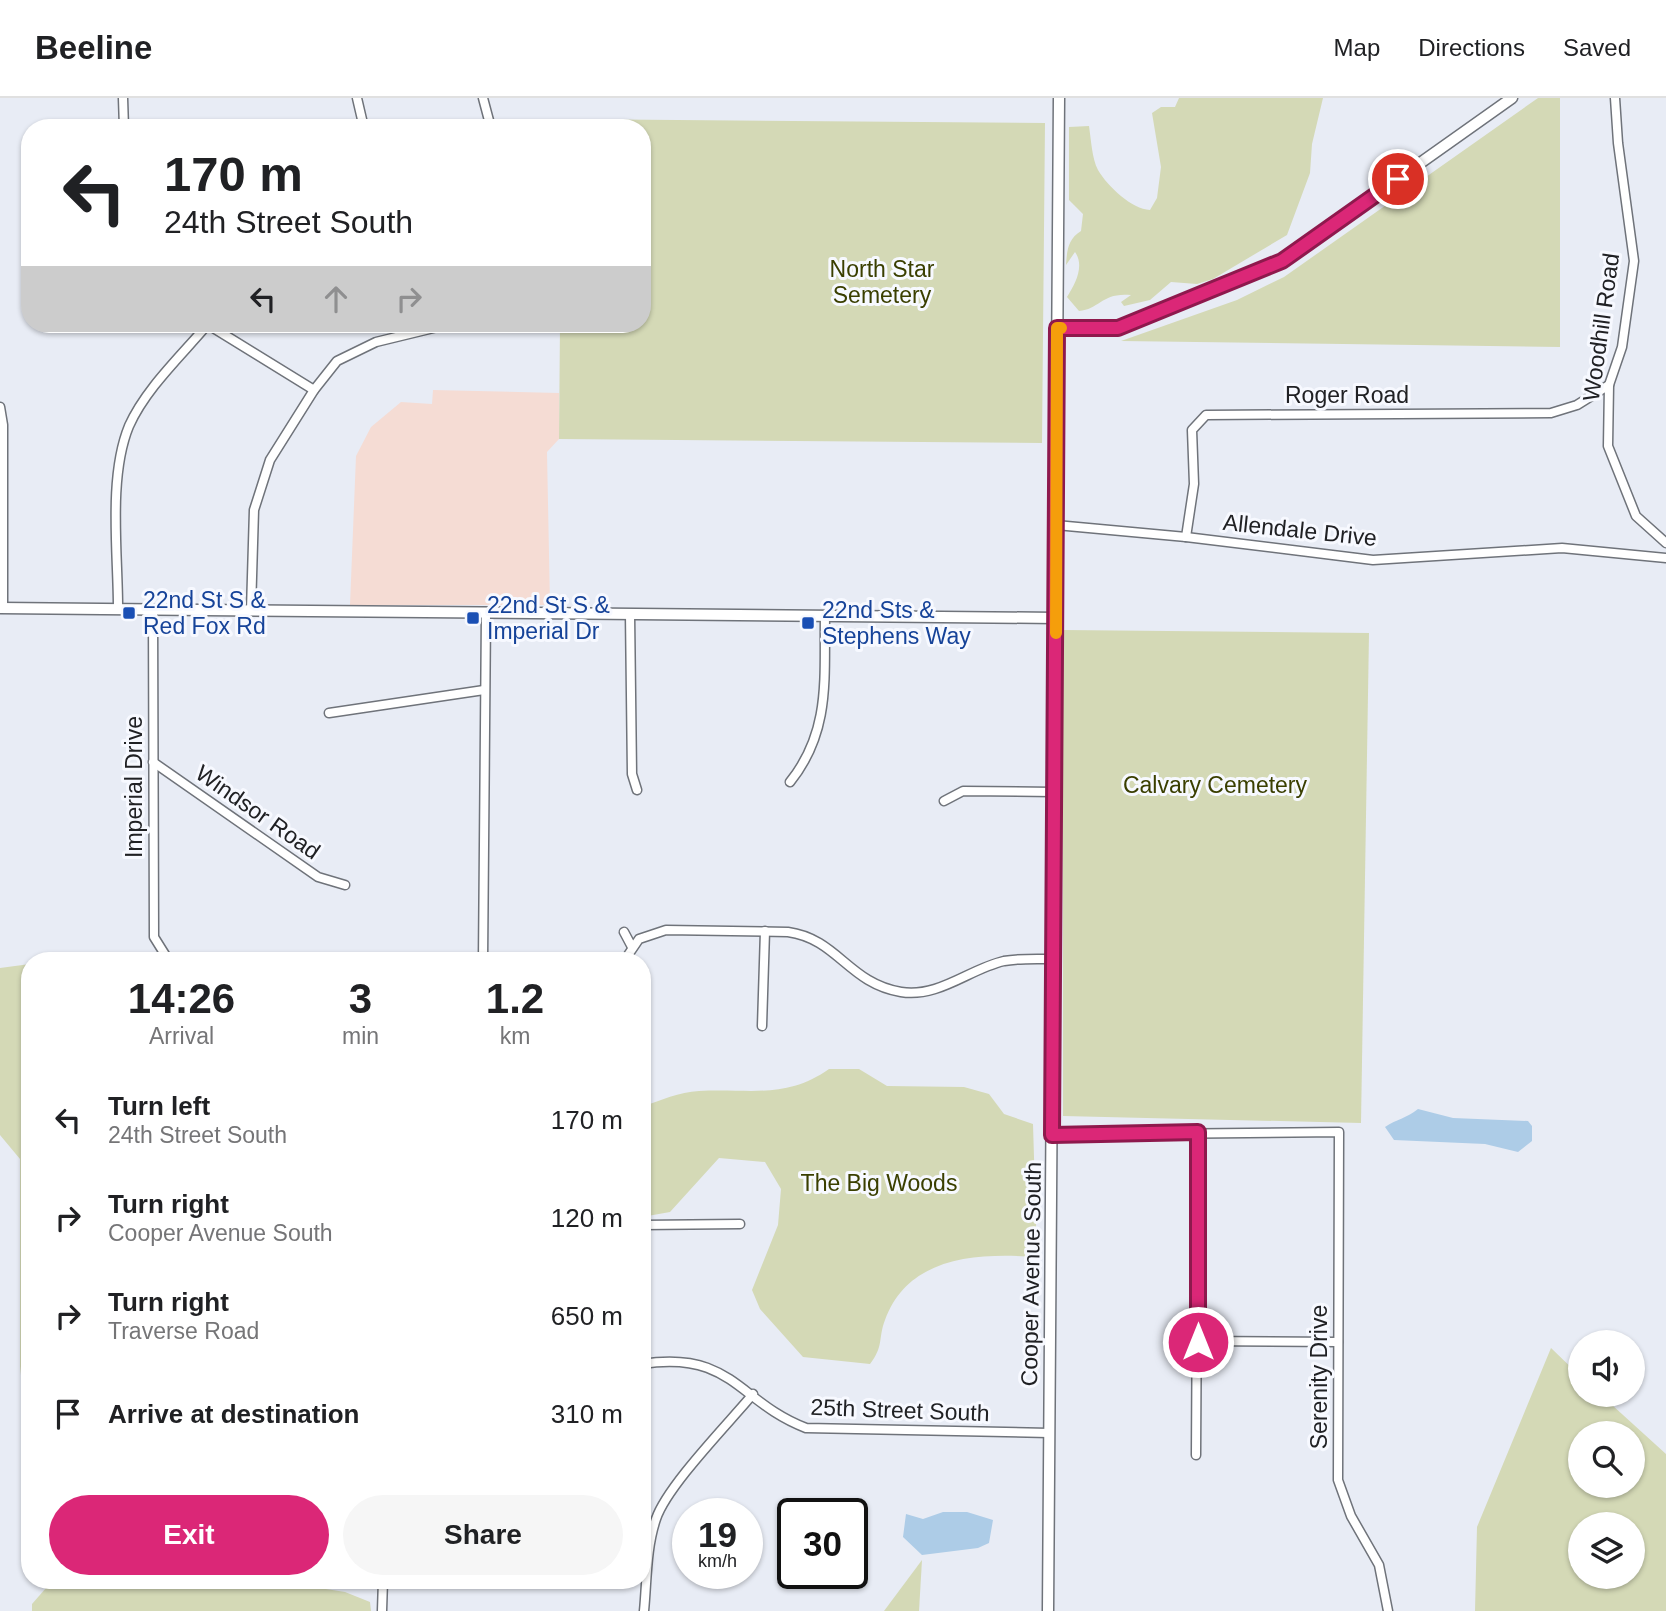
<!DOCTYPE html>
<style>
body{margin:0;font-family:Arial,sans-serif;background:#f6f6f6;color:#202124;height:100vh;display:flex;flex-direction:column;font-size:26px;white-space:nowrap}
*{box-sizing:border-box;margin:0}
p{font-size:23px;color:#757577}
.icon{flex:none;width:38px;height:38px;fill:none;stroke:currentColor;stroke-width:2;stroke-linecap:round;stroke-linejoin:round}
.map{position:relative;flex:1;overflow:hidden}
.drawer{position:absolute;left:21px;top:854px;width:630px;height:637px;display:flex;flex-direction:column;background:#fff;border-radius:28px;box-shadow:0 2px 5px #0004}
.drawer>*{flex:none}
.guide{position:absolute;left:21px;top:21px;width:630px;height:214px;border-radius:28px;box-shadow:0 2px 5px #0004;background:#fff;color:#202124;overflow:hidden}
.fabs{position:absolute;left:1568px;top:1232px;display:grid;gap:14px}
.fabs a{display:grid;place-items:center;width:77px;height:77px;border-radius:50%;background:#fff;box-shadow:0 2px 5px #0004;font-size:35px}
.speed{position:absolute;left:672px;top:1400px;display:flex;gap:14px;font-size:35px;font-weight:700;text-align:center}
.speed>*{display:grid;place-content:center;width:91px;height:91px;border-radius:50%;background:#fff;box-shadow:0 2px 5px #0004;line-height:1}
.speed small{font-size:18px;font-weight:400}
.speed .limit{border:4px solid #111;border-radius:10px;background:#fff;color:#111}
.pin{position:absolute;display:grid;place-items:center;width:60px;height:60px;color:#fff;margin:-30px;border:4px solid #fff;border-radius:50%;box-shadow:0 2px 7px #0007}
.me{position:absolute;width:77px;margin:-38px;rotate:0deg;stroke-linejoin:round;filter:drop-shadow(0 0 5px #0008)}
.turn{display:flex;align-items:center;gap:24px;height:147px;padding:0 28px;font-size:32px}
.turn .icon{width:91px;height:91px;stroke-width:2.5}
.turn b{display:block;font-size:49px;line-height:60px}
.lanes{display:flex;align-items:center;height:66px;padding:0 28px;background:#0003;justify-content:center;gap:35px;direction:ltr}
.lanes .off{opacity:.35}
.eta{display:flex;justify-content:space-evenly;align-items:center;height:119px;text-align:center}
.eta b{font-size:42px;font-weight:700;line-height:49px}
.button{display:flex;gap:14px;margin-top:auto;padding:14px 28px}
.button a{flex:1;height:80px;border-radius:42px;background:#db2777;color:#fff;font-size:28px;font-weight:700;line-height:80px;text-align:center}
.button a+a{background:#f6f6f6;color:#202124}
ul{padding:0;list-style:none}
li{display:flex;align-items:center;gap:21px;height:98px;padding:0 28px}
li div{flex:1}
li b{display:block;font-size:26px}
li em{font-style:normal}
header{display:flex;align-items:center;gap:42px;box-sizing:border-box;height:98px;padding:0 35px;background:#fff;border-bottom:2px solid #e0e0e0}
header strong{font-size:33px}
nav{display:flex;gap:38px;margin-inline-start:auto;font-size:24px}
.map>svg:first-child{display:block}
.industrial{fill:#f5dcd4}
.green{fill:#d4d9b6;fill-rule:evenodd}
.water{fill:#adcce7}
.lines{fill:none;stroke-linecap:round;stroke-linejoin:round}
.minor-casing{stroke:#6f737a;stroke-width:11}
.tertiary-casing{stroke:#6f737a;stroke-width:13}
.minor{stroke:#fff;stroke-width:8}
.tertiary{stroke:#fff;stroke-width:10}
.route-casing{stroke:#8e194d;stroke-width:18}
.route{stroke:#db2777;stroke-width:12}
.slow{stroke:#f59e0b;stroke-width:12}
.transit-dot{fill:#1a4fb4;stroke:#f7f9ff;stroke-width:2.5}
.labels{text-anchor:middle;stroke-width:6;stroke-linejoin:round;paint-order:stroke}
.park-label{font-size:23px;fill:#3a3f00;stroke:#f7f9ff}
.street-label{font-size:23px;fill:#202124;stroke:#f7f9ff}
.transit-label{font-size:23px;fill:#164399;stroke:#f7f9ff;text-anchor:start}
</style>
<header>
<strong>Beeline</strong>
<nav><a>Map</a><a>Directions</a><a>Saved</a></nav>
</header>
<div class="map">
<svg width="1666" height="1513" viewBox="0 0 1666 1513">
<rect width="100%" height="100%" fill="#e8ecf5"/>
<path class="industrial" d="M433,292L559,295V341L547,354L550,507H350L356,358L371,329L401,304L432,306Z"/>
<g class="green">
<path d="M1179,0H1323L1312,46L1310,75L1287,137L1213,181L1197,186L1171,184L1150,202L1124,208L1121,204L1131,197C1102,194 1100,211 1079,213L1067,199C1075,186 1085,168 1075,154L1066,167C1067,152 1068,141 1081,133L1083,116L1069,102V29L1089,28C1091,41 1092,61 1098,72C1108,89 1132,111 1150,112L1157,100L1161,69L1152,15L1161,9H1175Z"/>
<path d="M1538,0H1560V249L1121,243L1237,202L1284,179Z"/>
<path d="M561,21L1045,25L1042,345L559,341L560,226H642V30H561Z"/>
<path d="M1063,532L1369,535L1361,1025L1063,1018Z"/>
<path d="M30,866V1317L25,1314L20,1268V1061L0,1037V870Z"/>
<path d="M829,971H859L887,988L964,989L989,996L1004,1016L1033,1026L1037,1159C979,1155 909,1157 885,1222C878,1240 884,1248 870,1266L803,1259L760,1211L752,1192L778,1127L781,1091L765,1064L719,1060L670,1114L642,1119V1009C661,1002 679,994 699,993C749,990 785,1002 829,971Z"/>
<path d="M1551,1250L1580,1278V1297H1601L1666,1356V1513H1475L1477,1429ZM1633,1335V1388H1580V1335ZM1633,1426V1479H1580V1426Z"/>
<path d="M922,1462L919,1513H884Z"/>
<path d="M53,1482H122L185,1490L307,1488L345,1494L370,1504L371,1513H32V1506Z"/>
</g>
<g class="water">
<path d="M1418,1011L1453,1020L1528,1023L1532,1028V1043L1518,1054L1485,1046L1394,1042L1385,1029C1397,1021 1407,1020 1418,1011Z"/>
<path d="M943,1414H967L993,1422L989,1445L978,1450L922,1457L903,1439L906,1416L923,1421Z"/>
</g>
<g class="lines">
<g class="minor-casing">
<g id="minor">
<path d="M123,0L124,30"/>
<path d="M357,0L364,30"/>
<path d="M483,0L491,30"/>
<path d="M1615,0L1618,45L1634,163L1622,249L1609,287L1608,348L1636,418L1666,445"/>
<path d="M236,30V29"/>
<path d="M207,226L314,292"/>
<path d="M0,309L3,327V510"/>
<path d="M1056,427L1186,439L1373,462L1562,450L1666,460"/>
<path d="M1186,439L1194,386L1192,332L1206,317L1551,315L1577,307L1609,287"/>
<path d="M118,509C118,455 108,379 129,328C146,290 182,257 208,226"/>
<path d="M153,512L154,839L169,863"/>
<path d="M251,512L254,412L270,362L314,292L337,263L376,244L450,226"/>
<path d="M630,516L632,676L637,692"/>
<path d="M329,615L484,592"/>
<path d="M153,664L318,779L345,787"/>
<path d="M790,684C831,633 824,580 825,518"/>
<path d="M944,703L963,693L1054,694"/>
<path d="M624,834L632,849"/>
<path d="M483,863L486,515"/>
<path d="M624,863L639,841L666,832L788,834C838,841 848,885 901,894C939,900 969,871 1004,863C1020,860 1037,861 1053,861"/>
<path d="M762,928L765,833"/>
<path d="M1052,1037L1339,1034L1338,1382L1351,1418L1379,1467L1388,1513"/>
<path d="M642,1127L740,1126"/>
<path d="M1198,1243L1338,1244"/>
<path d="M642,1266C732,1252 738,1304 806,1330L1049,1335"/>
<path d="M1196,1357L1198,1034"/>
<path d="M382,1513L383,1482"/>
<path d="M644,1513C647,1483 646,1450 656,1421C667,1388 728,1326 753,1296"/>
</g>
</g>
<g class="tertiary-casing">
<g id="tertiary">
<path d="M1057,230H1118L1282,163L1512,0"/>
<path d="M0,510L1056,520"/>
<path d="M1048,1513L1059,0"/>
</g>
</g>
<use href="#minor" class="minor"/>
<use href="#tertiary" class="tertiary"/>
</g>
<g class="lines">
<g class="route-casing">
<path id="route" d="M1198,1244V1034L1052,1037L1057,230H1118L1282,163L1398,81"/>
</g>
<use href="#route" class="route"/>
<path class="slow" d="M1056,535L1057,230H1061"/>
</g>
<g class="transit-dot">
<rect x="122" y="508" width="14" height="14" rx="3.5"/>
<rect x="466" y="513" width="14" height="14" rx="3.5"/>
<rect x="801" y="518" width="14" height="14" rx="3.5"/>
</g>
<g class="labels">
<g class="park-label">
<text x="882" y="179">North Star<tspan x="882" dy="26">Semetery</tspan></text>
<text x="1215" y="695">Calvary Cemetery</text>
<text x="879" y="1093">The Big Woods</text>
</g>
<g class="street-label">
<text transform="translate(1601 229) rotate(-82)" y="8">Woodhill Road</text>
<text x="1347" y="305">Roger Road</text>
<text transform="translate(1300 432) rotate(6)" y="8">Allendale Drive</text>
<text transform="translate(134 689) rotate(-90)" y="8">Imperial Drive</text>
<text transform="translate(258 714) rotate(35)" y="8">Windsor Road</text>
<text transform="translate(1031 1176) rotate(-89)" y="8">Cooper Avenue South</text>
<text transform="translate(1319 1279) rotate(-90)" y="8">Serenity Drive</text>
<text transform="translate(900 1312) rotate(2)" y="8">25th Street South</text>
</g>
<g class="transit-label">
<text x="143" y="510">22nd St S &amp;<tspan x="143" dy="26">Red Fox Rd</tspan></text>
<text x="487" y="515">22nd St S &amp;<tspan x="487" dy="26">Imperial Dr</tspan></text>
<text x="822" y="520">22nd Sts &amp;<tspan x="822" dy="26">Stephens Way</tspan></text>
</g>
</g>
</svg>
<div class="fabs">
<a><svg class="icon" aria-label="sound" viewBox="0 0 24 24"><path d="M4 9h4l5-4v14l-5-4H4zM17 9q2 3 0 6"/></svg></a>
<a><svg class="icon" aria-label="search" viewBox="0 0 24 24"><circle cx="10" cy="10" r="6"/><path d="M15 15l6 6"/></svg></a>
<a><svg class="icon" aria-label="layers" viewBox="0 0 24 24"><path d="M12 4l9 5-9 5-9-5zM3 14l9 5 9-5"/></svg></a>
</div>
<div class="speed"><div>19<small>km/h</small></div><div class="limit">30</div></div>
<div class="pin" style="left:1398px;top:81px;background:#d93025"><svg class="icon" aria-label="arrive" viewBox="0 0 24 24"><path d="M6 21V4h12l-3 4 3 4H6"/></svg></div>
<svg class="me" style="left:1198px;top:1244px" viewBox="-20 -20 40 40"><circle r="17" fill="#db2777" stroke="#fff" stroke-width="3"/><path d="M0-11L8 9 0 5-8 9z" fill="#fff"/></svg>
<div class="guide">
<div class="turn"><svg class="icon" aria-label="left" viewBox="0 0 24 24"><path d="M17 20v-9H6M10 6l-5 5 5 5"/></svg><div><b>170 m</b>24th Street South</div></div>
<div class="lanes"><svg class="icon" aria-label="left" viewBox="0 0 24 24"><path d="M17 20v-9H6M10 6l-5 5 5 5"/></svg><svg class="icon off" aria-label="ahead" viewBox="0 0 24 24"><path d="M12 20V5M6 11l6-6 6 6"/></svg><svg class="icon off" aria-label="right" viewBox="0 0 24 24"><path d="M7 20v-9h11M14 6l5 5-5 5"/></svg></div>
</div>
<section class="drawer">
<div class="eta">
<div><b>14:26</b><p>Arrival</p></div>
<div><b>3</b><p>min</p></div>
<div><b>1.2</b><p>km</p></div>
</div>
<ul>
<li><svg class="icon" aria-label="left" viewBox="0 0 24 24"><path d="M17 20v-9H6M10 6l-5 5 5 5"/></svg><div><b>Turn left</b><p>24th Street South</p></div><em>170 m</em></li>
<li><svg class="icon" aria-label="right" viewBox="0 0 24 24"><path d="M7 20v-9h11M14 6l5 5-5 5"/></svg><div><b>Turn right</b><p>Cooper Avenue South</p></div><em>120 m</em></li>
<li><svg class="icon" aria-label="right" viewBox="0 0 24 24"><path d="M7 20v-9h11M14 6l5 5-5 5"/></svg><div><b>Turn right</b><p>Traverse Road</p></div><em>650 m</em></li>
<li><svg class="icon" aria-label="arrive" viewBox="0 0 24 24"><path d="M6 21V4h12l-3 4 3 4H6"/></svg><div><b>Arrive at destination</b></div><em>310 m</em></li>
</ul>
<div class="button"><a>Exit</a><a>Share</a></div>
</section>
</div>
